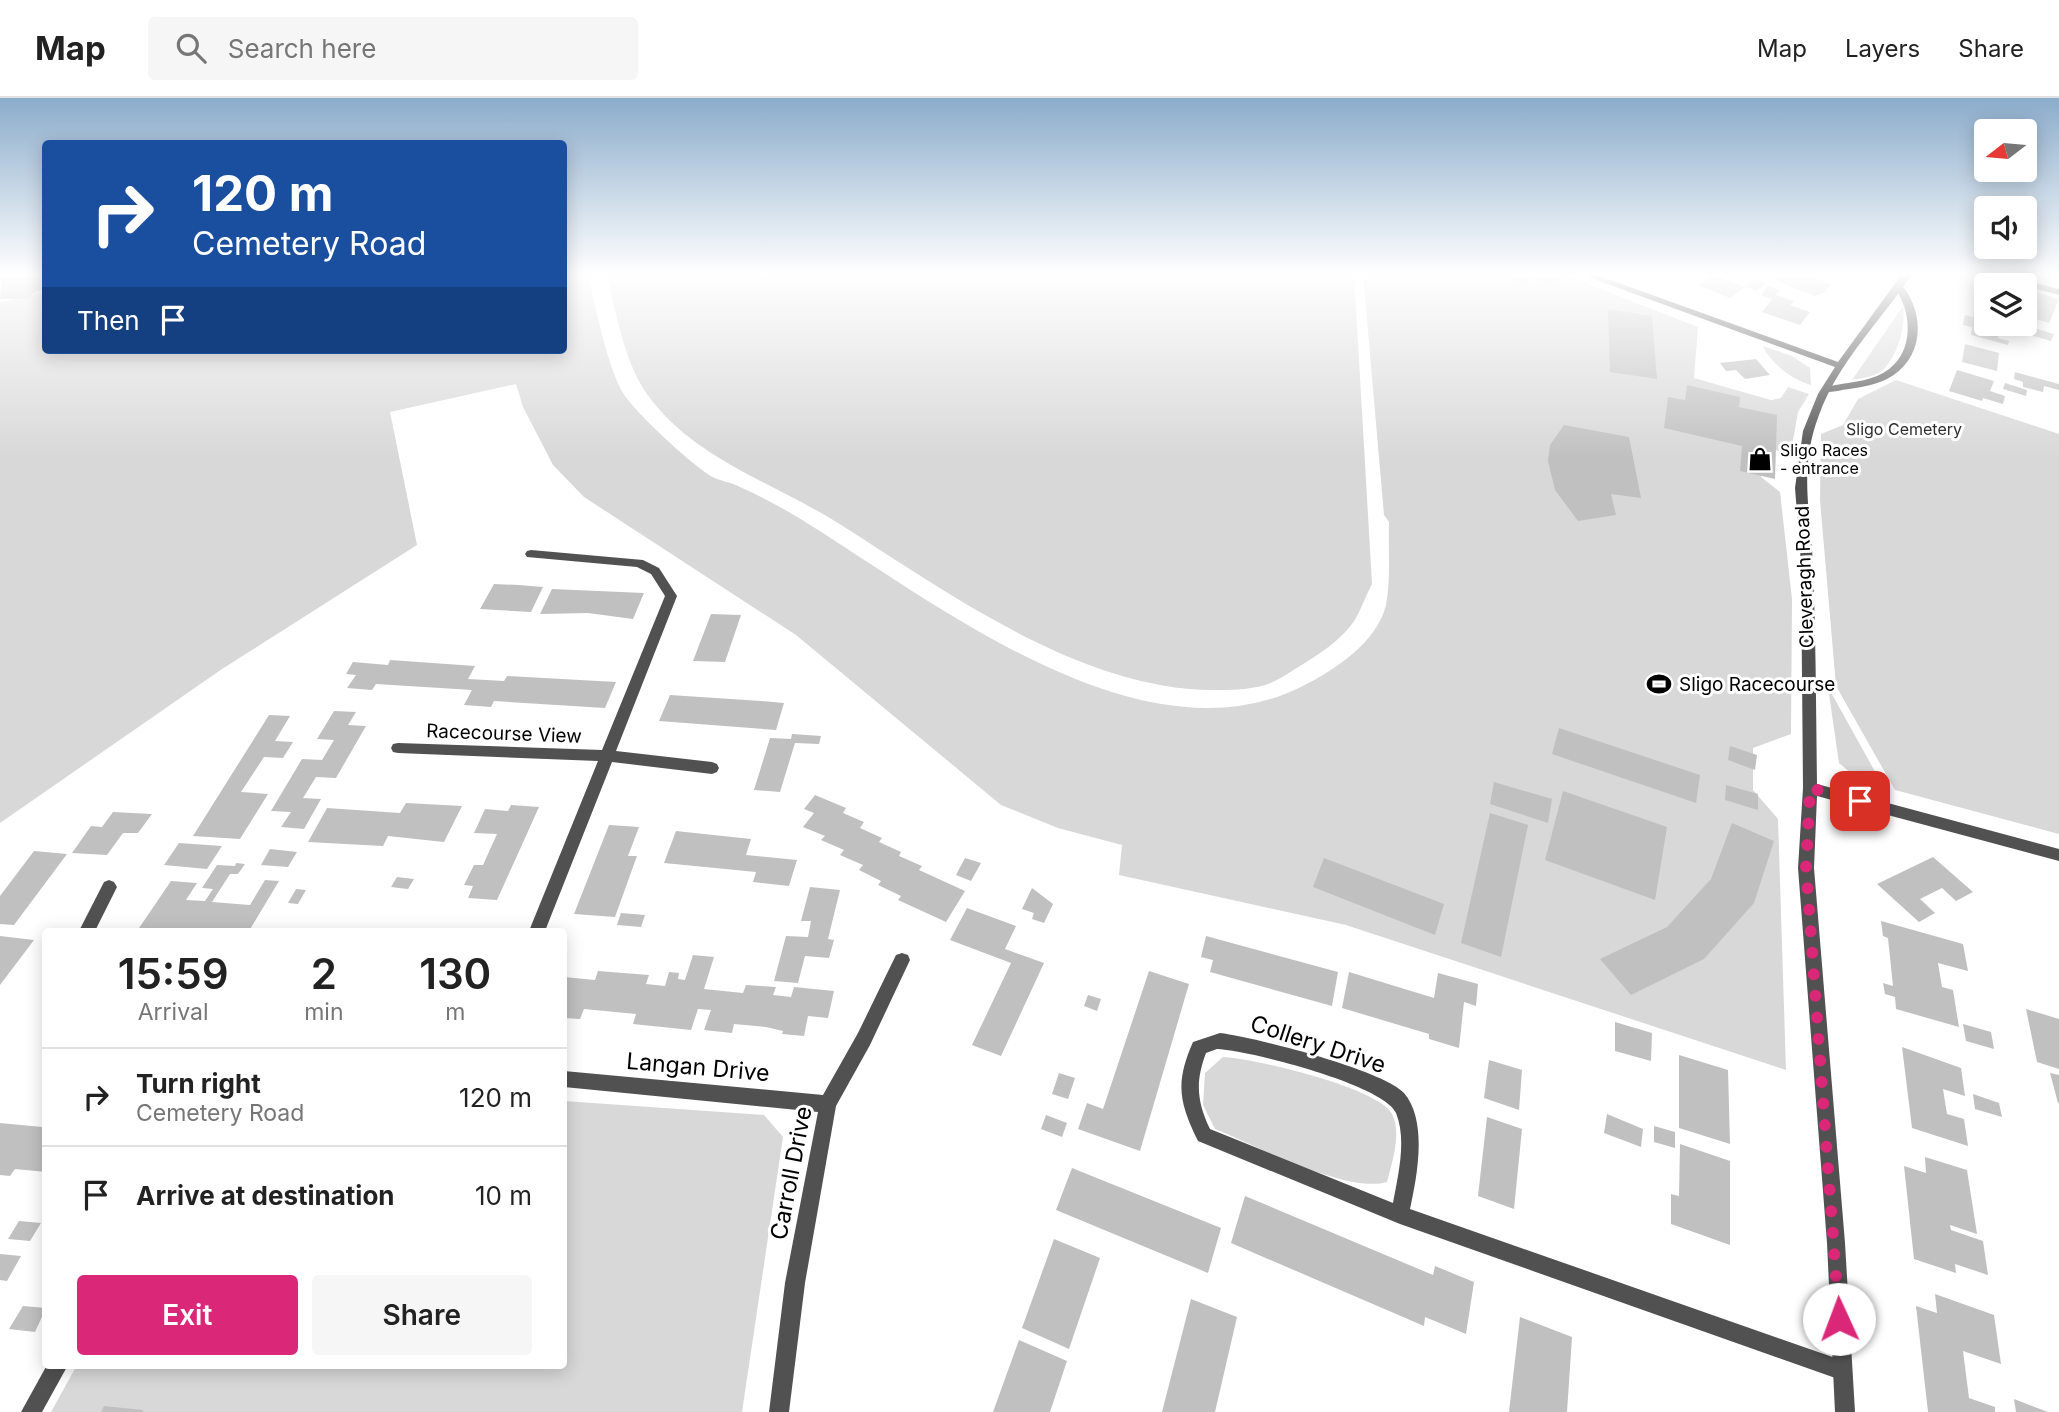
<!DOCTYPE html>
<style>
body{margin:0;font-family:Inter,sans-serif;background:#f6f6f6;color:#222;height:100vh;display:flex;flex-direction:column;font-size:26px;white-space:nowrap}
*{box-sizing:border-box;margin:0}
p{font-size:23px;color:#767676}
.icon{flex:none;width:38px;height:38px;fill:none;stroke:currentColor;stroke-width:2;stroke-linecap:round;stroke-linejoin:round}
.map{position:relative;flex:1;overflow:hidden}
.side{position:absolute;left:42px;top:830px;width:525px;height:441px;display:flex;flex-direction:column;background:#fff;border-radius:7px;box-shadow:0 4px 18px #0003}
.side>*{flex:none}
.hud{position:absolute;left:42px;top:42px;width:525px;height:214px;border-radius:7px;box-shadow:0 4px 18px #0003;background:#1a4fa0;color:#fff;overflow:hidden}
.needle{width:46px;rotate:254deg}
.buttons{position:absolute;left:1974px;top:21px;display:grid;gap:14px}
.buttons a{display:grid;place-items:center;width:63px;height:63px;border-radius:7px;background:#fff;box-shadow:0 4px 18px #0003;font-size:35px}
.pin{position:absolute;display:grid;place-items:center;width:60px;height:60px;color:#fff;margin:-30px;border-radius:14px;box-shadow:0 4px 10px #0006}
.me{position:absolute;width:77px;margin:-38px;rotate:358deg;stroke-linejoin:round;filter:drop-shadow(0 0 5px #0008)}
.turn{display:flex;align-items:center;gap:24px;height:147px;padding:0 35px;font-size:32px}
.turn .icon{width:91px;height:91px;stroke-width:2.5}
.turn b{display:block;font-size:49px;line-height:60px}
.then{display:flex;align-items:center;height:66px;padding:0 35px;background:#0003;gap:14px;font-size:26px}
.eta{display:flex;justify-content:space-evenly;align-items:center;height:119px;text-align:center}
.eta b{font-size:42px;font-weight:600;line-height:49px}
.cta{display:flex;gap:14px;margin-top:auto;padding:14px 35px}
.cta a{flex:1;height:80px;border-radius:7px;background:#db2777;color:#fff;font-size:28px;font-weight:600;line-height:80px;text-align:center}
.cta a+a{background:#f6f6f6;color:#222}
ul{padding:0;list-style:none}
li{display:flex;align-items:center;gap:21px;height:98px;padding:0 35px;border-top:2px solid #e0e0e0}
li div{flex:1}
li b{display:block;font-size:26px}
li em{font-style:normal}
header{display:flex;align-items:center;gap:42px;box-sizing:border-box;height:98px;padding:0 35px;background:#fff;border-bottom:2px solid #e0e0e0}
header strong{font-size:33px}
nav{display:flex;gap:38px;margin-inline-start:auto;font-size:24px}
.search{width:490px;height:63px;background:#f6f6f6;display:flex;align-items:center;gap:18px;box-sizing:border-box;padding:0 24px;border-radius:7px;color:#767676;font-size:26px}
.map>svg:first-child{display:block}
.green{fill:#d8d8d8}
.building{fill:#c0c0c0}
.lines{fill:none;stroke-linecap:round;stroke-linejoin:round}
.minor{fill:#515151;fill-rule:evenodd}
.tertiary{fill:#515151;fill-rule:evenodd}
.route{stroke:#db2777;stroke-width:12;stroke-dasharray:0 21.6}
.labels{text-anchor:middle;stroke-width:6;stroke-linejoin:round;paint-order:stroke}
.far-park-label{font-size:16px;fill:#2f2f2f;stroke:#fff}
.far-poi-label{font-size:16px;fill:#000;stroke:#fff;text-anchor:start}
.street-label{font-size:19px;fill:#000;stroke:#fff}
.poi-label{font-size:19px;fill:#000;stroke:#fff;text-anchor:start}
.near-street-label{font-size:23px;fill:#000;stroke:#fff}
</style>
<header>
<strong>Map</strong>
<div class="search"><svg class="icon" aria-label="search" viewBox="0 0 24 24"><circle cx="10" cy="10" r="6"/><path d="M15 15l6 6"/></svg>Search here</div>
<nav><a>Map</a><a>Layers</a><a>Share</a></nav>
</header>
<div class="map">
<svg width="2059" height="1314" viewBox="0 0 2059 1314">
<rect width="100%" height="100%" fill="#fff"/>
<g class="green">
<path d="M564,176H588C595,206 609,280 628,302C646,324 686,361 709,377C718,383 731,384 740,389C760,398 781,409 799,420C931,501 1139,669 1301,589C1333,573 1377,545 1386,507C1391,481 1388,450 1389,424L1384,417L1363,176H1563L1698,229L1694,280L1771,302L1781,300L1788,289L1809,296L1798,314L1790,359L1776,352L1760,351L1761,379L1780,394L1792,501L1791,636L1753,650V692L1778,721L1786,972L1346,827L1119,777L1122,747L1058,730L1001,707L796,537L584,399L553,367L523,309L516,286L390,314L417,447L222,571L0,725V204L45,195L46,252H564Z"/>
<path d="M606,176H1354L1372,486C1366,497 1362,509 1356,520C1344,540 1320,556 1300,568C1290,574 1279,582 1268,586C1254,591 1235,592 1221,592C1084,595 949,495 838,425C777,387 699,362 653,304C624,269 618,219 606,176Z"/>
<path d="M1903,208C1906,228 1898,256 1884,271C1876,279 1862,280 1852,282Z"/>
<path d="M1763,248L1792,258L1810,270L1811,287C1793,282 1771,266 1763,248Z"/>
<path d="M1896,282L2059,336V736L1895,692L1836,588L1820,402L1821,336L1843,327L1858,301Z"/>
<path d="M1828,589L1883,688L1859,682L1839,665Z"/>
<path d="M1223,959C1253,960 1380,990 1392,1016C1402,1035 1392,1064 1387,1084C1347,1096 1255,1047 1215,1031L1203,1007L1205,975Z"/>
<path d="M564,1003L764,1017L783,1039L742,1314H51L77,1267H564Z"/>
</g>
<g class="building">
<path d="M2,176H46V193H36L27,201H0Z"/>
<path d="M1525,176H1543L1557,182L1549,187L1531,180L1522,186L1514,183Z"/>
<path d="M1798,176H1804L1832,187L1825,192L1828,193L1815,198L1775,182L1781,178L1790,181Z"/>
<path d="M1713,177L1745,189L1730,200L1698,187Z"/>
<path d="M1754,181L1767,185L1756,193L1744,188Z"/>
<path d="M1768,188L1780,192L1776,197L1794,203L1790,207L1810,214L1800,227L1762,214L1772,201L1761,197Z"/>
<path d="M2031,193L2059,201L2049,225L2025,218V196L2029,197Z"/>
<path d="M1608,211L1652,218L1657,281L1610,274Z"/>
<path d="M1974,215L1986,218V226H2015L2014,231L2000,228L1998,240L2009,243L2008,247L1971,237L1972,229L1963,227L1965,217L1973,219Z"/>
<path d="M2023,227L2054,236L2051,243L2020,234Z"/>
<path d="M1965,246L1999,255L1997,273L1962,264Z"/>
<path d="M1756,261L1770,277L1745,281L1736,272L1726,273L1720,265Z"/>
<path d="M1957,272L1994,283L1990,293L2005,298L2003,306L1983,300L1982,303L1949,293Z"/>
<path d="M2015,274L2059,286V292L2044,288L2043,294L2023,289V284L2014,281Z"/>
<path d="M2005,285L2027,292L2026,298L2003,291Z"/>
<path d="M1687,287L1740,299L1739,309L1777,317L1775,381L1740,373L1742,348L1664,330L1668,299L1685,302Z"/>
<path d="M1564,327L1629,339L1641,400L1611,396L1616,417L1578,423L1555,392L1548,363L1550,347Z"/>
<path d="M494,486L519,487L543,489L531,514L480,511Z"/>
<path d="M552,491L644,495L633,521L588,515L540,516Z"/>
<path d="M711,516L741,517L725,564L693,563Z"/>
<path d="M390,562L475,568L468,581L504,583L507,578L616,584L605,610L494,603L491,609L464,607L472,592L376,586L372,592L347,590L356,577L346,576L353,564L388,567Z"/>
<path d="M670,597L761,603L784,605L776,632L659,623Z"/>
<path d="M334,613L356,614L348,627L366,628L336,680L316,679L303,700L321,701L304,731L281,729L291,714L271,713L302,661L322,662L334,642L317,641Z"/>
<path d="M269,617L290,618L275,643L293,644L283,660L264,659L241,694L268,696L240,741L193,738Z"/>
<path d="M1559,630L1700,677L1696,705L1552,656Z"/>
<path d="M792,636L821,638L819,646L795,645L780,694L754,692L770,640L791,641Z"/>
<path d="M1730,648L1757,657L1755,672L1728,662Z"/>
<path d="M1494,684L1552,701L1548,725L1490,706Z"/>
<path d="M1726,687L1758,696V712L1725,702Z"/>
<path d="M1563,693L1667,729L1655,802L1545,762Z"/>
<path d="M815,697L846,710L843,715L864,724L860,730L882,740L879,744L901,754L899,758L922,768L919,772L965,793L946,824L898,802L901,798L878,787L881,783L859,772L863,767L840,757L844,752L821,742L825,738L803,729L814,715L804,711Z"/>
<path d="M406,705L462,708L444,744L388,738L383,748L308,744L327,710L400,715Z"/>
<path d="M511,707L539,709L497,802L468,800L473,788L464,787L474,767H483L497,736L474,735L485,711L508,713Z"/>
<path d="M113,714L152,716L138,735H123L107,757L72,755L91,728L102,729Z"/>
<path d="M1490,715L1528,727L1501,859L1461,845Z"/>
<path d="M1732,725L1774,743L1754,805L1704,861L1631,897L1600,861L1667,829L1711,781Z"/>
<path d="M609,727L639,729L628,758H637L615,819L574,816Z"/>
<path d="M676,733L751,741L746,757L797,762L789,788L753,784L756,774L664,765Z"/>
<path d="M179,745L222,748L207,771L164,767Z"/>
<path d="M270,751L297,754L288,769L261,767Z"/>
<path d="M34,753L67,756L14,827L0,826V798Z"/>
<path d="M1933,759L1973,794L1956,803L1942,790L1920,801L1935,815L1919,824L1877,786Z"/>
<path d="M965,760L981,765L971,783L956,777Z"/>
<path d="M1324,760L1444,806L1435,837L1313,789Z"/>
<path d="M236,765L245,766L238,776H230L212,804L250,807L265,782L279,783L249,833H137L171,783L197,785L186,802L205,803L213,791L202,790L217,767L235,768Z"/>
<path d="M397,779L414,781L408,791L391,789Z"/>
<path d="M810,789L840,792L828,841L834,842L829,860L805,858L798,885L774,883L786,838L808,839L811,823H801Z"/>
<path d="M1032,790L1053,806L1044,825L1032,821L1034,815L1022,811Z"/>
<path d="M296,791L306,792L298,806L288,805Z"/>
<path d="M967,810L1016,828L1005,851L1044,865L1001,958L972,947L1011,865L950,842Z"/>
<path d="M621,815L645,817L641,829L617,827Z"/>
<path d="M1881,823L1963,846L1968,873L1938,865L1942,889L1953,892L1959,929L1896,911L1895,899L1885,896L1883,885L1893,888L1888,840L1883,838Z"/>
<path d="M0,838L34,842L0,887Z"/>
<path d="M1206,838L1338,874L1332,908L1210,874L1213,862L1201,859Z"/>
<path d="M693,857L714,859L704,891L743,895L746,887L776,889L773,897L791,899L794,889L834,893L828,920L808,918L804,938L782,936L783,933L766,929L734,926L732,935L704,932L711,912L698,911L691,932L633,926L636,916L584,911L580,921L564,920V879L595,882L598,873L649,877L646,886L665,888L669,874L679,875L678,881L685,882Z"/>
<path d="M1149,873L1189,886L1140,1053L1078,1031L1087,1005L1103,1011Z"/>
<path d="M1349,874L1434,900L1438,875L1478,886L1476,908L1464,904L1459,950L1429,941V936L1342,910Z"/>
<path d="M1088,897L1101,901L1097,913L1084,908Z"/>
<path d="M2026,911L2059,921V971L2037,964Z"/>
<path d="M1615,924L1652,935L1651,963L1615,953Z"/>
<path d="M1963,926L1991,934L1994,951L1966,943Z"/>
<path d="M1902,949L1961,970L1965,998L1943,991L1947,1016L1964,1021L1968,1048L1912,1030Z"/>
<path d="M1679,957L1728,972L1730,1046L1679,1030Z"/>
<path d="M1489,962L1522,972L1519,1012L1484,1000Z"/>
<path d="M1059,975L1075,980L1068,1001L1052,996Z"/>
<path d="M2050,975L2059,977V1005H2058Z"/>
<path d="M1973,996L1999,1005L2002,1019L1975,1011Z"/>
<path d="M1607,1016L1643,1031L1641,1049L1604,1035Z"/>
<path d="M1046,1017L1067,1025L1062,1039L1041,1031Z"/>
<path d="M1487,1019L1522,1031L1514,1111L1478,1098Z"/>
<path d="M46,1024V1074L15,1071L10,1078L0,1077V1025L42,1029Z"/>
<path d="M1654,1028L1675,1034V1050L1654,1044Z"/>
<path d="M1680,1046L1730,1063V1147L1671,1126V1096L1679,1098Z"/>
<path d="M1925,1059L1967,1072L1977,1136L1950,1127L1951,1132L1983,1143L1988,1177L1955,1166L1956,1175L1914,1161L1904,1068L1926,1075Z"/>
<path d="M1072,1070L1221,1130L1208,1175L1056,1112Z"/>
<path d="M1245,1098L1433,1177L1435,1168L1474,1184L1466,1236L1425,1219L1424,1228L1231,1145Z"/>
<path d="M19,1123L41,1125L30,1143L8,1141Z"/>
<path d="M1054,1141L1100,1160L1069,1251L1022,1230Z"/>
<path d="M0,1156L21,1158L7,1183L0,1182Z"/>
<path d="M1935,1196L1994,1217L2001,1266L1963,1253L1969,1300L1995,1309V1314H1928L1916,1208L1937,1215Z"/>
<path d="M1191,1201L1237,1219L1215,1314H1162Z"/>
<path d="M23,1208L46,1210L35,1234L9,1231Z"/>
<path d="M1520,1219L1572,1239L1567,1314H1509Z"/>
<path d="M1019,1242L1067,1263L1050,1314H993Z"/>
<path d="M2014,1301L2048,1314H2016Z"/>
<path d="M104,1308L143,1312V1314H101Z"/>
</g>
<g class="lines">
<g class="minor">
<path d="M1982,176H1998L2059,191V197Z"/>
<path d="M1896,187H1902C1926,217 1924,262 1887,281C1875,287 1862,289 1849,291C1840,292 1831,295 1822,294V290C1840,285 1860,285 1877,278C1914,263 1915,217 1894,189Z"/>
<path d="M531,452L643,462L659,470L677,498L616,653L712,664L717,666L719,670L717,674L712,676L612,664L545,833H529L598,663L398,655L393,654L391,650L393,646L398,645L602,652L665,498L651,476L637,469L527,459L525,456L527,453Z"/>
<path d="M109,782L114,784L117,789L95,833H79L104,784Z"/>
<path d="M902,855L908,857L910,862L870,947L836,1008L805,1185L789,1314H769L785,1185L818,1014L564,989V973L823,997L858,935L896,857Z"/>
<path d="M1220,935C1254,939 1384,972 1404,995C1428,1023 1417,1079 1410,1111L1841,1262L1848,1265L1851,1272L1848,1279L1841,1282L1400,1126L1198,1043C1179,1004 1175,985 1193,944ZM1217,951C1248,952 1385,987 1396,1015C1407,1042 1398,1077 1393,1105L1210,1031C1197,1004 1195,984 1206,955Z"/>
<path d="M47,1267H68L42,1314H21Z"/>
</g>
<path class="tertiary" d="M1580,176H1594L1838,264L1902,176H1912C1881,223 1838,264 1819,317C1798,372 1811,414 1813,469C1816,541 1816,614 1817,686L2059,751V763L1817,698L1814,770L1845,1145L1855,1314H1835L1827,1145L1798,770L1803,690L1801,465L1795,390L1803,333L1818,296L1835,269Z"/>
</g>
<linearGradient id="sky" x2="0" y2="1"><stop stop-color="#8baccb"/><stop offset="0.49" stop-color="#fff"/><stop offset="1" stop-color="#fff" stop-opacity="0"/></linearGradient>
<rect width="2059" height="360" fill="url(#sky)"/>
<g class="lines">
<path class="route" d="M1839,1221L1806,770L1810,690L1860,703"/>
</g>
<defs>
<g id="shop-bare" transform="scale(1.89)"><path d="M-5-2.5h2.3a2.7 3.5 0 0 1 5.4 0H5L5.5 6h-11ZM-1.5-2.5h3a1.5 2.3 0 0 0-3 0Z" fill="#000" stroke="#fff" stroke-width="2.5" paint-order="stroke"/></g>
<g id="stadium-bare" transform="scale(1.89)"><path d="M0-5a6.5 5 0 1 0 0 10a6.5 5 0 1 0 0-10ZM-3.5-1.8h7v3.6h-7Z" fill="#000" stroke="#fff" stroke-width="2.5" paint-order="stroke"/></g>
</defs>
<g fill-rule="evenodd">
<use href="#shop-bare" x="1760" y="361"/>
<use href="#stadium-bare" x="1659" y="586"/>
</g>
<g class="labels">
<g class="far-park-label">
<text x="1904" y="337">Sligo Cemetery</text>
</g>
<g class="far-poi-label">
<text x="1780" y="358">Sligo Races<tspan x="1780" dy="18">- entrance</tspan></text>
</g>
<g class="street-label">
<text transform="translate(1804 479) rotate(-92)" y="7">Cleveragh Road</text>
<text transform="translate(504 635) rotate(2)" y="7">Racecourse View</text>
</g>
<g class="poi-label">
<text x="1679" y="593">Sligo Racecourse</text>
</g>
<g class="near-street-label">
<text transform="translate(1318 946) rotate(18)" y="8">Collery Drive</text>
<text transform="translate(698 969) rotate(5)" y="8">Langan Drive</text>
<text transform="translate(791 1075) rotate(-79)" y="8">Carroll Drive</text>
</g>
</g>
</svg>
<div class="buttons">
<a><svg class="needle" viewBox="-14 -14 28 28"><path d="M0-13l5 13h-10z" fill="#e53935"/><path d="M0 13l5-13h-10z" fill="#767676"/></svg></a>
<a><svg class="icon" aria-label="sound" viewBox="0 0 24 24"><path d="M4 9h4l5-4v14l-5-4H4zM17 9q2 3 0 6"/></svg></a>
<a><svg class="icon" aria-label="layers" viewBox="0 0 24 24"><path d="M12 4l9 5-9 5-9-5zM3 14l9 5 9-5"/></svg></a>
</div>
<div class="pin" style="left:1860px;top:703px;background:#d93025"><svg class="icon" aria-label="arrive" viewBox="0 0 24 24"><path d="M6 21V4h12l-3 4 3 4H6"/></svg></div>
<svg class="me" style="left:1839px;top:1221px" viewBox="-20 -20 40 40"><circle r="19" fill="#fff"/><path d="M0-13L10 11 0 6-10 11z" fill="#db2777"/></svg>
<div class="hud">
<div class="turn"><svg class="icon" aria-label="right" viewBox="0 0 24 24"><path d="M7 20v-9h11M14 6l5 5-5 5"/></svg><div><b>120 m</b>Cemetery Road</div></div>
<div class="then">Then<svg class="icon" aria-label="arrive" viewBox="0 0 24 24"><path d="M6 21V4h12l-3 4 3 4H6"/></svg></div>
</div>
<section class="side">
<div class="eta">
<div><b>15:59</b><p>Arrival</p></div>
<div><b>2</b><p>min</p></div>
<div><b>130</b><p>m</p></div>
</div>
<ul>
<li><svg class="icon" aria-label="right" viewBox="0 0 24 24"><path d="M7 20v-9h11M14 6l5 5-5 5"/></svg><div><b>Turn right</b><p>Cemetery Road</p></div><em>120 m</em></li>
<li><svg class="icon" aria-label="arrive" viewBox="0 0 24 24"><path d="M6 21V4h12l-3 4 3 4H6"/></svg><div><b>Arrive at destination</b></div><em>10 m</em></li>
</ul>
<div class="cta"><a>Exit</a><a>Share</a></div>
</section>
</div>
